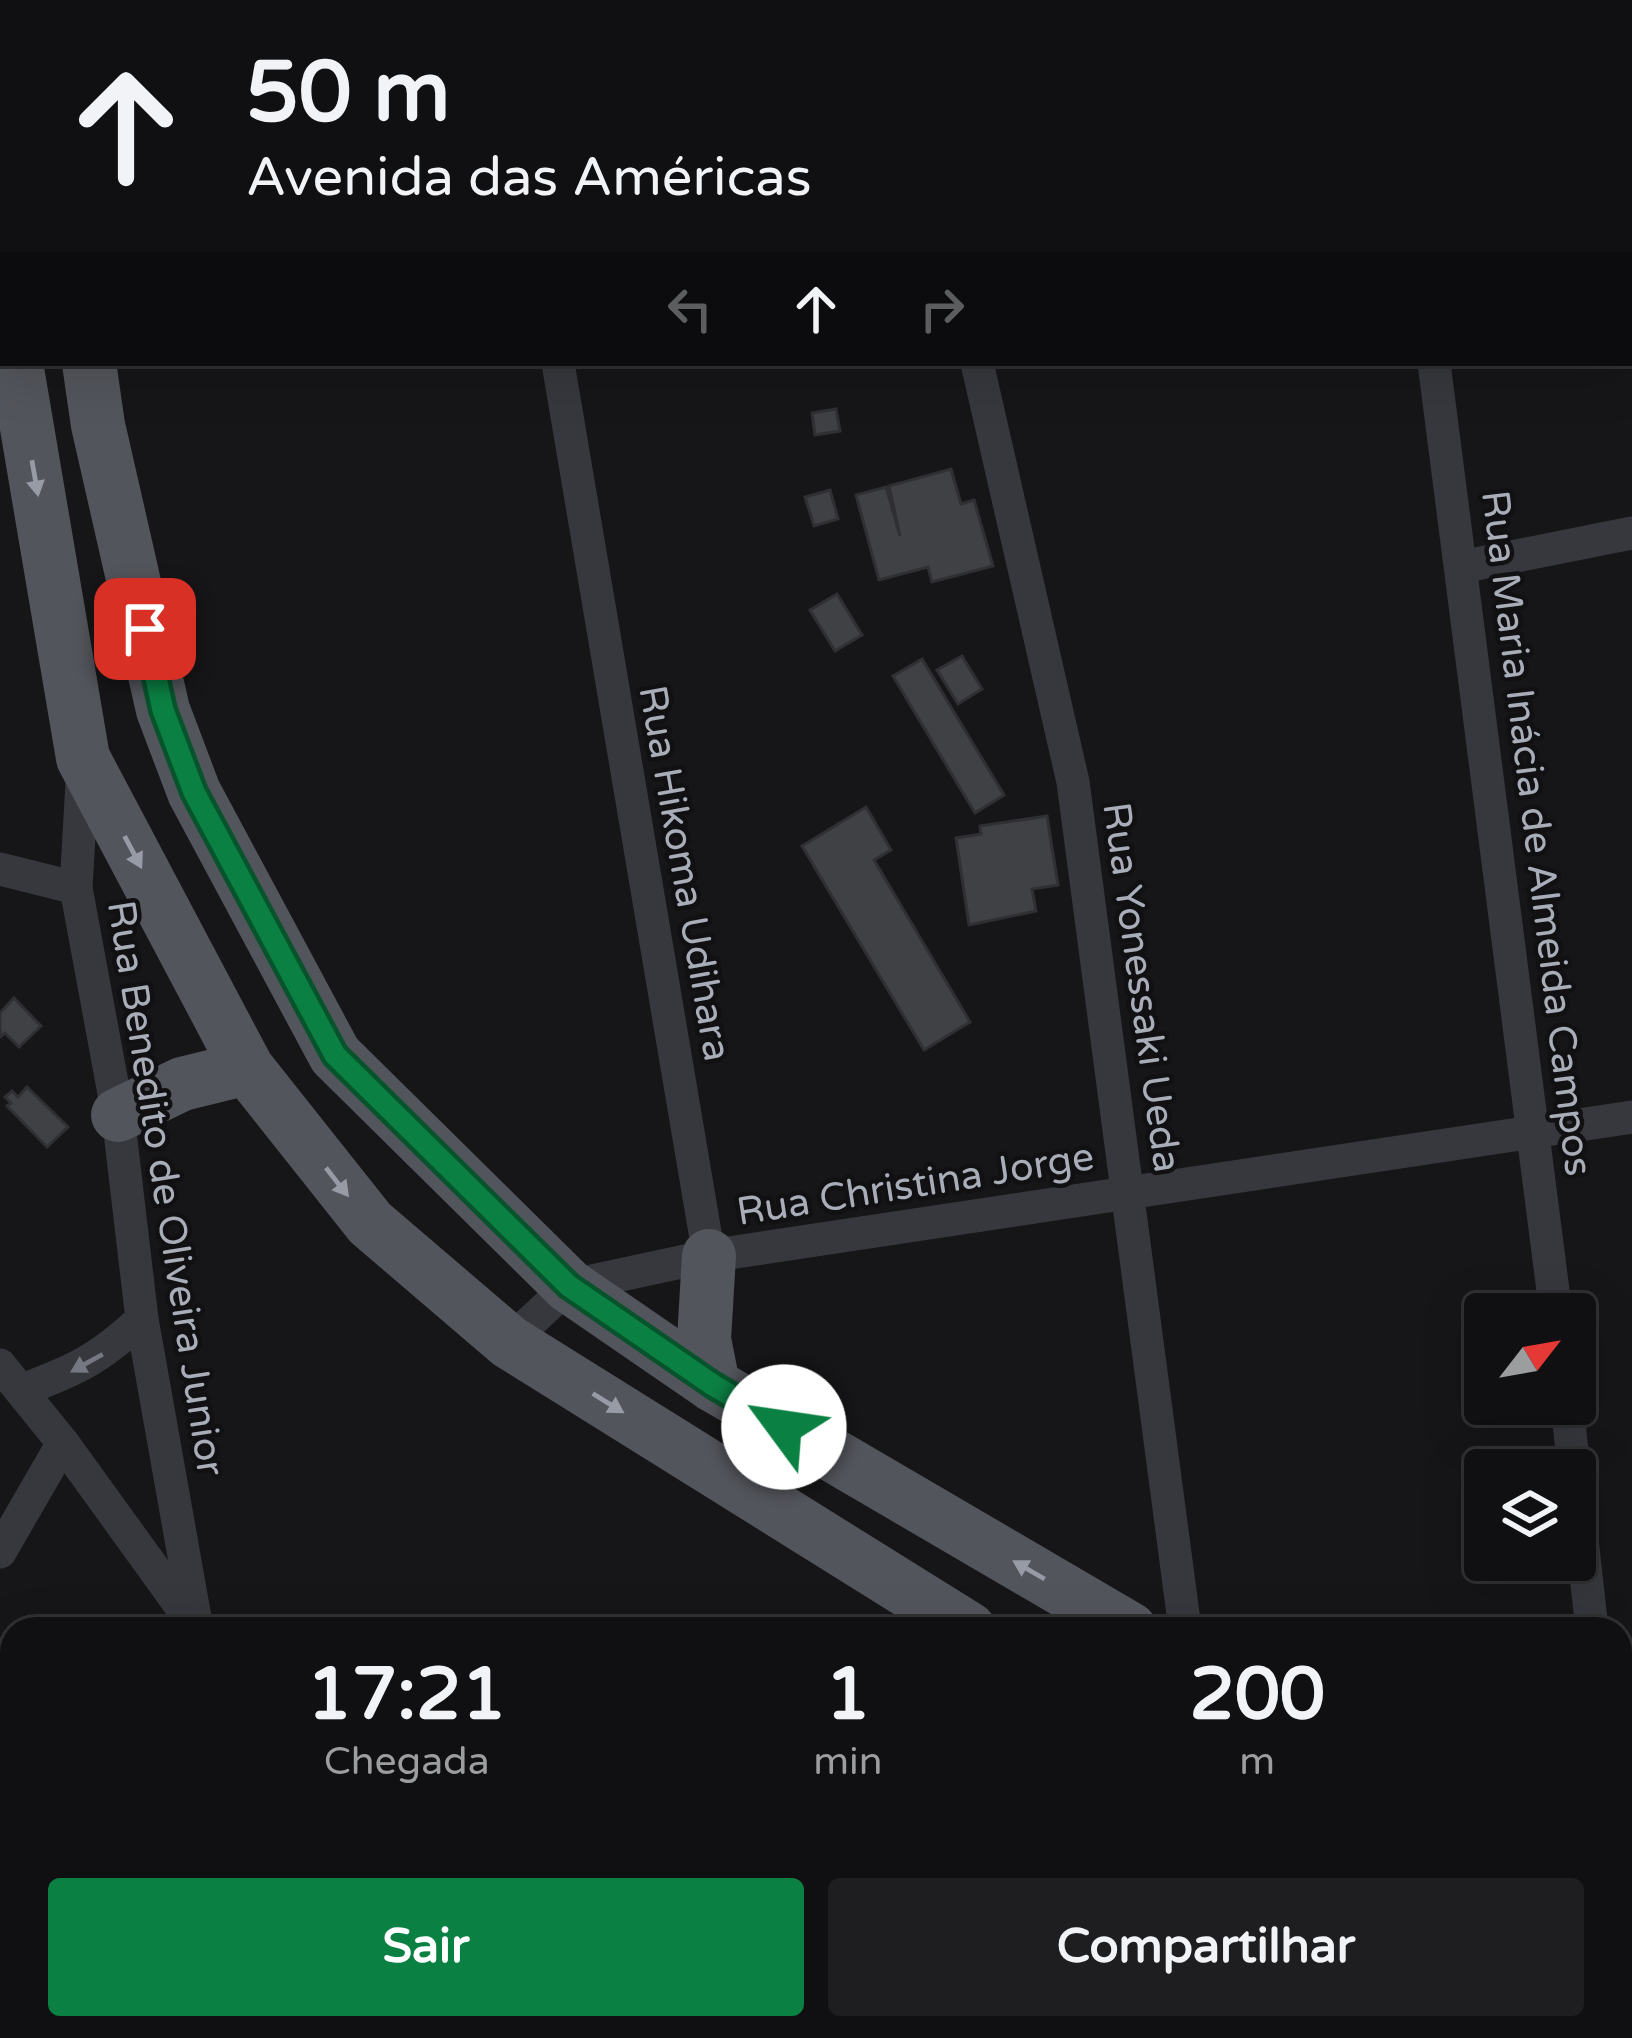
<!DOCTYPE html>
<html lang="pt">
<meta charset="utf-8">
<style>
body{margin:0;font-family:"Varela Round",sans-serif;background:#1e1e20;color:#f1f3f6;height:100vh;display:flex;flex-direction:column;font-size:45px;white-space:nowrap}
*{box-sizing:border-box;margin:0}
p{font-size:39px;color:#9c9d9f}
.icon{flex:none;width:66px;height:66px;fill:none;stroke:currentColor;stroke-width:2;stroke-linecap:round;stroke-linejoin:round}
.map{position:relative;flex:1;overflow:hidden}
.drawer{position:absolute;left:0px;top:1617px;width:1632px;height:423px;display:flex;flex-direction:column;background:#101012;border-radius:36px 36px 0 0;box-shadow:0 12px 48px #0002,0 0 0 3px #303032}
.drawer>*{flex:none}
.banner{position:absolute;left:0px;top:0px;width:1632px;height:366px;box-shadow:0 12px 48px #0002,0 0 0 3px #303032;background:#101012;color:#f1f3f6;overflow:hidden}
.needle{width:78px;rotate:59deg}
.buttons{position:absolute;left:1464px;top:1293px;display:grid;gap:24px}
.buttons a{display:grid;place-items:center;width:132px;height:132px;border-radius:12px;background:#101012;box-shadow:0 12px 48px #0002,0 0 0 3px #303032;font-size:60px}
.pin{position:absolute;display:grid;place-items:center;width:102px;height:102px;color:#fff;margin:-51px;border-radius:24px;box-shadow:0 6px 18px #0006}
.me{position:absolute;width:132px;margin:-66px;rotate:301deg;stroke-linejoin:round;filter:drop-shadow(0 0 9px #0008)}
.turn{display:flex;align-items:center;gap:42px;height:252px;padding:0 48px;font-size:54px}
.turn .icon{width:156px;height:156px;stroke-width:2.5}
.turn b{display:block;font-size:84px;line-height:102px}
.lanes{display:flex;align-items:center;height:114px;padding:0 48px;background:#0003;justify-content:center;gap:60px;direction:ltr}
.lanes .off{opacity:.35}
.eta{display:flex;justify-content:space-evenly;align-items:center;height:204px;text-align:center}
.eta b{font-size:72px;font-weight:800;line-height:84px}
.primary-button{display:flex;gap:24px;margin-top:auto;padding:24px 48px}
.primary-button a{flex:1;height:138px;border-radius:12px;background:#0b8043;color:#fff;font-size:48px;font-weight:800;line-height:138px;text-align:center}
.primary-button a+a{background:#1e1e20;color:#f1f3f6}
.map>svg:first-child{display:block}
.building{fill:#404145;stroke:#303034;stroke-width:3}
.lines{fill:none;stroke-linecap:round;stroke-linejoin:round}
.minor{stroke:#37383d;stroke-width:33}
.primary{stroke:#53555c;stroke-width:54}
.oneway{fill:#979ba6}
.oneway2{fill:#757881}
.route-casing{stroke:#07532c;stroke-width:30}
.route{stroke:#0b8043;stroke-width:21}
.labels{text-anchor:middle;stroke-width:9;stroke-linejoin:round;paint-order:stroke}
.street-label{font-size:39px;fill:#a8adb8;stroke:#111113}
</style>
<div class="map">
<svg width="1632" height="2038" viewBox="0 0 1632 2038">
<rect width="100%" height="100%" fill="#161618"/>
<g class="building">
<path d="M836,409L840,431L815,435L812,413Z"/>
<path d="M951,469L961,504L974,500L993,566L932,582L928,567L879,580L856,495L886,487L900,536L889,486Z"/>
<path d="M830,490L838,519L814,526L805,497Z"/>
<path d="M837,594L862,635L835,651L810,610Z"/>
<path d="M962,656L982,689L958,704L937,670Z"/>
<path d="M922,659L1004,795L975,813L893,676Z"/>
<path d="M866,807L891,850L874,860L970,1022L924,1050L802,846Z"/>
<path d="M1047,816L1058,885L1032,889L1036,911L969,925L956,838L981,834L980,826Z"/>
<path d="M14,998L41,1026L19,1047L5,1033L0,1037V1013Z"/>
<path d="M27,1087L68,1127L47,1147L7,1106L11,1103L5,1097L12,1091L18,1097Z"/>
</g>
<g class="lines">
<g class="minor">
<path d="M496,0L497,3"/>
<path d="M922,0L923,3"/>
<path d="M1379,0V3"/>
<path d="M977,363L1073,782L1185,1629"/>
<path d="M1434,363L1556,1314"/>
<path d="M1461,567L1632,533"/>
<path d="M83,765L76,888L118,1115L142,1319L197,1629"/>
<path d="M0,869L76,888"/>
<path d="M709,1256L1632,1117"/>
<path d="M509,1342L569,1286L709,1256L558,363"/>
<path d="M0,1365L63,1443L193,1623"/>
<path d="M22,1390C76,1370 99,1359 142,1319"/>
<path d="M1567,1404L1574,1470"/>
<path d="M1575,1477L1592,1629"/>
<path d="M0,1552L63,1443"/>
<path d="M1620,1869L1631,1967L1627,1974"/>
<path d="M516,2028L518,2038"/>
<path d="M824,2028L839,2038"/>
<path d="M214,2038L217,2028"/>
</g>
<g class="primary">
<path d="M32,0L33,3"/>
<path d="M0,272L3,289"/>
<path d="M16,363L83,758L247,1068L370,1223L509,1342L969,1629"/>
<path d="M89,363L98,425L163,710L194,792L335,1055L569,1286L713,1385L1130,1629"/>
<path d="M118,1115L182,1084L247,1068"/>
<path d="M709,1256L704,1339L713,1385"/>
<path d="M1620,1959L1632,1968"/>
<path d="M1563,2028L1577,2038"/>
</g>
</g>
<defs><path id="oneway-solid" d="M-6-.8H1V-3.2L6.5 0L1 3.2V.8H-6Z" transform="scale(3)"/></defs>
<g class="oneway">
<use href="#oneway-solid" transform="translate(35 478) rotate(80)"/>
<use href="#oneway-solid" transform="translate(133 852) rotate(62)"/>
<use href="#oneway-solid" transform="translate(337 1182) rotate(52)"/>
<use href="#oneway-solid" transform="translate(608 1403) rotate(32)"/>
<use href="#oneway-solid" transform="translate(1029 1570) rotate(-150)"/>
</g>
<use class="oneway2" href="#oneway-solid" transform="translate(87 1363) rotate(151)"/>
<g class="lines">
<g class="route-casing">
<path id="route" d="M145,629L163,710L194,792L335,1055L569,1286L713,1385L784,1427"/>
</g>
<use href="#route" class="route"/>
</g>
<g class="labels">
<g class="street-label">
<text transform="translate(1538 833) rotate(83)" y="14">Rua Maria Inácia de Almeida Campos</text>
<text transform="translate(686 873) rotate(80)" y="14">Rua Hikoma Udihara</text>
<text transform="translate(1143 987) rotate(82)" y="14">Rua Yonessaki Ueda</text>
<text transform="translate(915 1183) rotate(-9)" y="14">Rua Christina Jorge</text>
<text transform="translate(167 1188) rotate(81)" y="14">Rua Benedito de Oliveira Junior</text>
</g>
</g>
</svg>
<div class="buttons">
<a><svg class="needle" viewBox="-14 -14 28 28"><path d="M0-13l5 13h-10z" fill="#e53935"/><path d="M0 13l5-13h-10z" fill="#9c9d9f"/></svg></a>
<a><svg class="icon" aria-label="layers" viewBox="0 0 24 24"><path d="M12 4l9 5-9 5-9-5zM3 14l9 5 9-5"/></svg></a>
</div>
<div class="pin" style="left:145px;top:629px;background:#d93025"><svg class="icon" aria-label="arrive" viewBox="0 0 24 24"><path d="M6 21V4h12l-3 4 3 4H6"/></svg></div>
<svg class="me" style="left:784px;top:1427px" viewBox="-20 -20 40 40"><circle r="19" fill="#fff"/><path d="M0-13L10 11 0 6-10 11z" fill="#0b8043"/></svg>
<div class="banner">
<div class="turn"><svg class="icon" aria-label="ahead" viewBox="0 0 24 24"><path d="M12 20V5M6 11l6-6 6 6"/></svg><div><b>50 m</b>Avenida das Américas</div></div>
<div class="lanes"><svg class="icon off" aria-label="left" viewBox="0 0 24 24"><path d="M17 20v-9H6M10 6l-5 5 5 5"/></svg><svg class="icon" aria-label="ahead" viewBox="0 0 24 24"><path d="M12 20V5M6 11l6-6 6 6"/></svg><svg class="icon off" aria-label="right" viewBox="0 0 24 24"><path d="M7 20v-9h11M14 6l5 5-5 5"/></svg></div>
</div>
<section class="drawer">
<div class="eta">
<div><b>17:21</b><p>Chegada</p></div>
<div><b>1</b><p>min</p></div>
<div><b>200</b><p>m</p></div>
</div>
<div class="primary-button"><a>Sair</a><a>Compartilhar</a></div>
</section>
</div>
